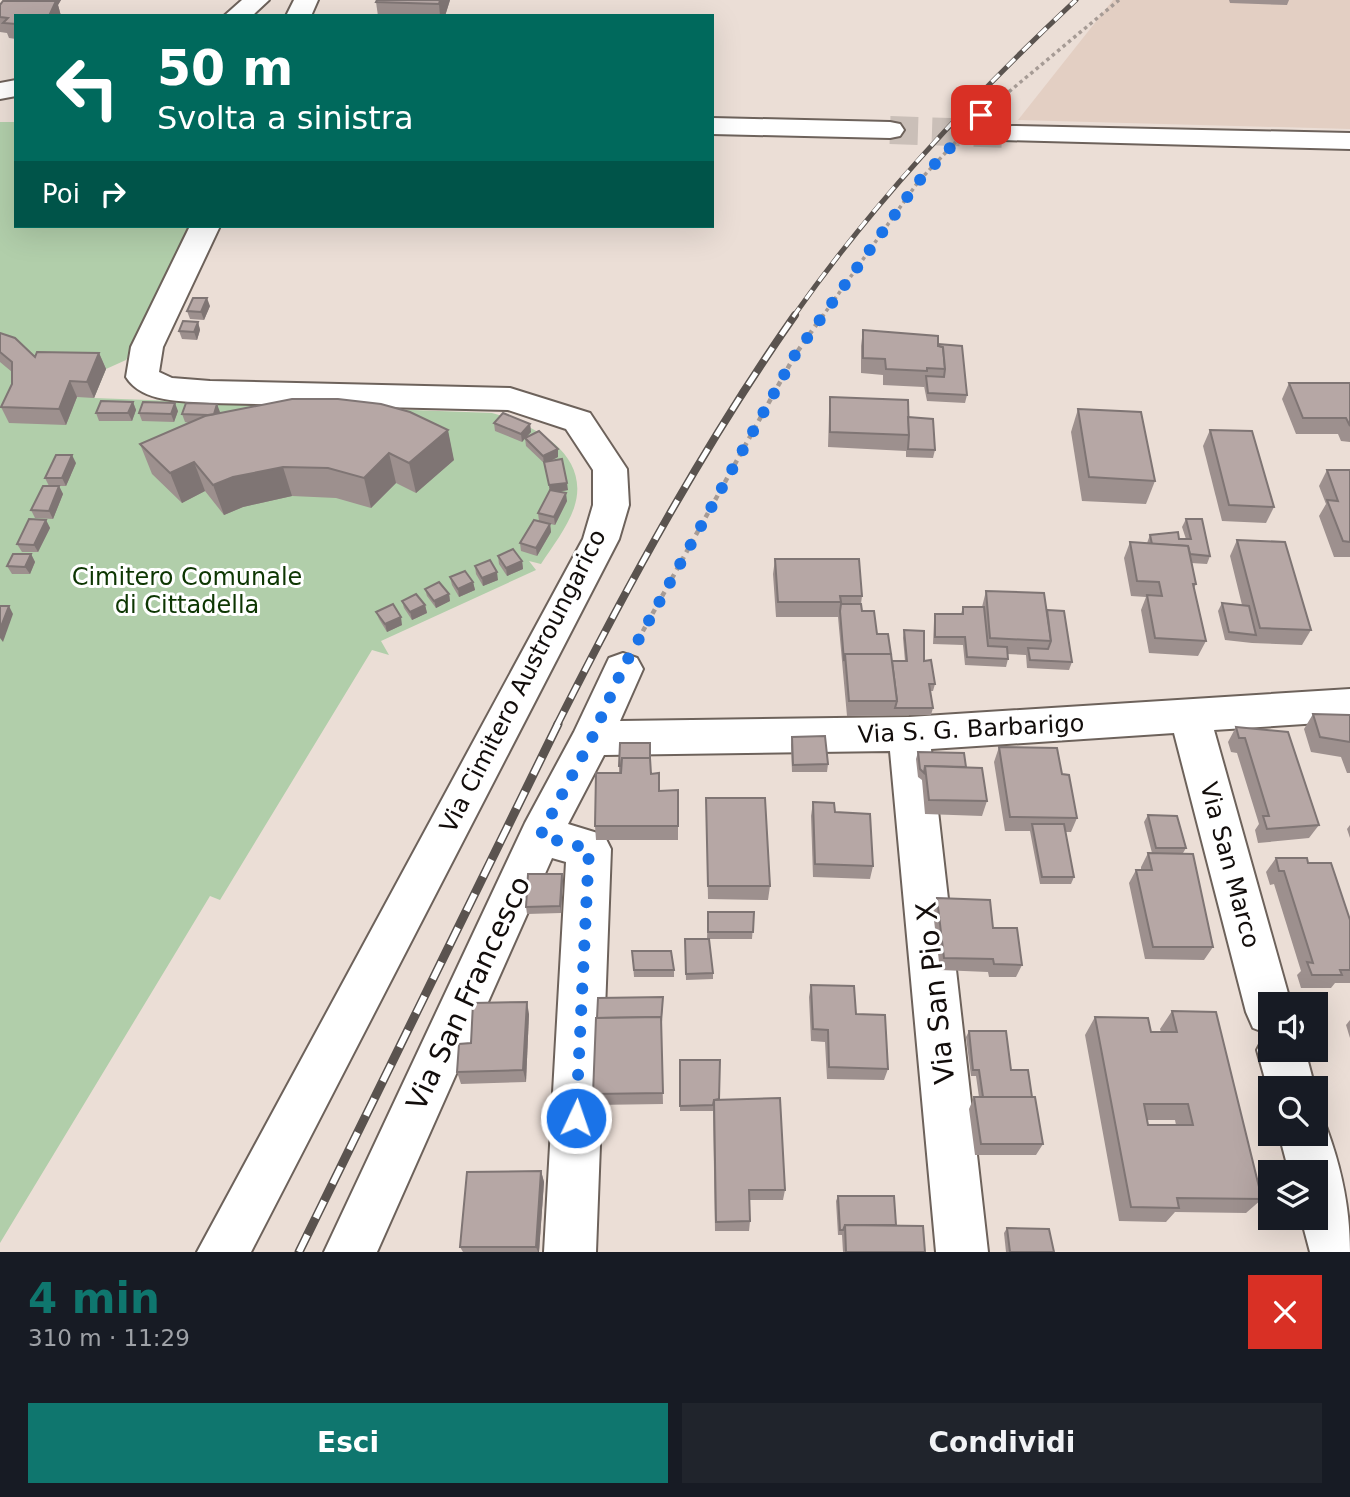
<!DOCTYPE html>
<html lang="it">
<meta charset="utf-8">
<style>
body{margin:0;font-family:"DejaVu Sans",sans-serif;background:#20242c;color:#f1f3f6;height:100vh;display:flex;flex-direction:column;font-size:26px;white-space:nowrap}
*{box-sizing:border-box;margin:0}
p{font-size:23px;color:#9ea1a6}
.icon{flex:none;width:38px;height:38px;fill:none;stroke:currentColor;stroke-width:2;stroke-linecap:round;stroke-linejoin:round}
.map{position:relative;height:1252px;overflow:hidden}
.drawer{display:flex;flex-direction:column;background:#171b24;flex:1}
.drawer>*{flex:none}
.top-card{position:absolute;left:14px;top:14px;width:700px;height:214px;border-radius:0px;box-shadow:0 7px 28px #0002;background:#00695c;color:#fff;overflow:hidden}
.tools{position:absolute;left:1258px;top:992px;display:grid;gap:14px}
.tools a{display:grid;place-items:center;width:70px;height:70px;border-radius:0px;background:#171b24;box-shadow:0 7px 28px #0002;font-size:35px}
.pin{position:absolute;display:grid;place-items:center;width:60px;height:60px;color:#fff;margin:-30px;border-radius:14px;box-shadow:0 4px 10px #0006}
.me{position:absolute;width:77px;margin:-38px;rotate:3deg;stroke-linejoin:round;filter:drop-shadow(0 0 5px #0008)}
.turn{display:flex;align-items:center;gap:24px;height:147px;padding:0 28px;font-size:32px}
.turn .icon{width:91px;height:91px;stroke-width:2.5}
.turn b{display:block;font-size:49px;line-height:60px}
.then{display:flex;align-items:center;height:66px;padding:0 28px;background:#0003;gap:14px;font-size:26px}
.round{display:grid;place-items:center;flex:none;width:74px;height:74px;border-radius:0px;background:#20242c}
.overview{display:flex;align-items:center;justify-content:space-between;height:119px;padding:0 28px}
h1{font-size:42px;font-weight:800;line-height:52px;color:#0f766e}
.action{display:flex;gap:14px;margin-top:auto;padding:14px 28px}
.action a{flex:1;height:80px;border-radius:0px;background:#0f766e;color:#fff;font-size:28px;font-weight:800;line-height:80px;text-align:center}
.action a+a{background:#20242c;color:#f1f3f6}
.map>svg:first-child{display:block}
.built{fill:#e3cfc3}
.green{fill:#b1ceaa}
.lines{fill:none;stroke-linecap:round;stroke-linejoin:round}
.minor-tunnel{stroke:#cabfb8;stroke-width:28;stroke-dasharray:28 14;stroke-linecap:butt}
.minor-casing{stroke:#6d625b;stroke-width:4}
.path-far1{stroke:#a69b95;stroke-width:3.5;stroke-dasharray:3.5 3.5;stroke-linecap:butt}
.path{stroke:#a69b95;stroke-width:4.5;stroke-dasharray:5 5;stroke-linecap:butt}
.minor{fill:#fff;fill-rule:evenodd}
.rail-far2-casing{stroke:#5a534f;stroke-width:5}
.rail-far1-casing{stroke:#5a534f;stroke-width:8}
.rail-casing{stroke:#5a534f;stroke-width:9}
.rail-far2{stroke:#fff;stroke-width:3.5;stroke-dasharray:11;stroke-linecap:butt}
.rail-far1{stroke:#fff;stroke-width:5;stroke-dasharray:15;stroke-linecap:butt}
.rail{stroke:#fff;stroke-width:6;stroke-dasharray:19;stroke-linecap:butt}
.wall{fill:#9d908e;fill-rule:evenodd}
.shaded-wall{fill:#7f7574}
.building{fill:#b6a7a5;stroke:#7f7574;stroke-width:2;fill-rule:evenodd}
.route{stroke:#1a73e8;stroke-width:12;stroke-dasharray:0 21.6}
.labels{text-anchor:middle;stroke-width:6;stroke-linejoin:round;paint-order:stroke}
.park-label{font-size:24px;fill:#0d3602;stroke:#fff}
.street-label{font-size:24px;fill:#120d0b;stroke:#fff}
.near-street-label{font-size:28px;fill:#120d0b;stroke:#fff}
</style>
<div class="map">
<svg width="1350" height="1252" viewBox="0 0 1350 1252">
<rect width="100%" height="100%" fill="#ebded6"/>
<path class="built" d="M1113,0H1350V129L1018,120Z"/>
<path class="green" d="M0,122H16V226H192L158,302L126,360L106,369L94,398L492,413C533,424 592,454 574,508C567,528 552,547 541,564L529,561L536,570L381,641L389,655L372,650L220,900L210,896L0,1243Z"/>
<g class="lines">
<path class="minor-tunnel" d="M890,130L1012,134"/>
<g class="minor-casing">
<g id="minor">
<path d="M242,0H269L252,16H224Z"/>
<path d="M294,0H318L311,16H286Z"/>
<path d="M16,80V96L0,99V83Z"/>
<path d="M712,118L890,122L900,124L904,130L900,136L890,138L712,134Z"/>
<path d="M1012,126L1350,133V149L1002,140L998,134L1002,128Z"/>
<path d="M190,226H220L163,347L159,372L172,378L210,381L510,388L590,413L627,469L629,505L619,539L251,1252H197L583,539L593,505V470L566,429L508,410L210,403C183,401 142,403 126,377L131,347Z"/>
<path d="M623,653L637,658L643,669L620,721L909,717L1350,689V721L1214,730L1291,1004H1270V1050H1305L1315,1088H1270V1097L1257,1050L1266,1033L1253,1028L1246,1012L1174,733L931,749L988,1252H936L890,751L604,755L568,824L604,835L611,849L596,1252H544L566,862L552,858L377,1252H324L525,823L574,732L609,658Z"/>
<path d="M1316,1114L1322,1116C1340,1161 1350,1204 1350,1252H1310L1301,1218H1316V1172H1289L1279,1134H1316Z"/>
</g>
</g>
<path class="path-far1" d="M822,317L918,182L981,115L1119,0"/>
<path class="path" d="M638,640L795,355L823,315"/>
<use href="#minor" class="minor"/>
<g class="rail-far2-casing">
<path id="rail-far2" d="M793,317C875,200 972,97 1076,0"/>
</g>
<g class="rail-far1-casing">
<path id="rail-far1" d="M557,725C628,584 704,445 795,315"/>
</g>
<g class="rail-casing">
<path id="rail" d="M299,1252L558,724"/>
</g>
<use href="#rail-far2" class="rail-far2"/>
<use href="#rail-far1" class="rail-far1"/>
<use href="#rail" class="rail"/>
</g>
<g class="wall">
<path d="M11,0H61L58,5L61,16H16V39L9,38L7,33L0,32V5L11,1Z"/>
<path d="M450,0L445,16H378L376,2Z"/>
<path d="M1229,0H1289L1287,5L1230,3Z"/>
<path d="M210,306L204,320L190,319L187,311Z"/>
<path d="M198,322L200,330L197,340L182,339L179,331Z"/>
<path d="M863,330L938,344L967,395L965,403L927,401L924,386V387L883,385V375L861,373V346Z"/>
<path d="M0,333L35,357L99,353L106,369L94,398L77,397L66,425L9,423L1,407L12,384V372L0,362Z"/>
<path d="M1289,383H1350V442L1341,441L1338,434H1296L1282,399Z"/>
<path d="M830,397L908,417L935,450L933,458L906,457V451L828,447L829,413Z"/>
<path d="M133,402L136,410L132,421H99L96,413Z"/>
<path d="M217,404L219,413L454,460L416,493L396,483L371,508L336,498L292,496L243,507L224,515L205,491L182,503L152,474L140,444L189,423L185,422L182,414Z"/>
<path d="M1078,409L1155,481L1146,504L1082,501L1071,432Z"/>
<path d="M178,411L174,422L142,421L139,413Z"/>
<path d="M494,423L530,424L531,432L525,438L558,457L551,461L568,490L559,492L567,501L555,525L541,522L550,524L551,532L537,556L521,551L520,543L539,521L538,513L550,491L545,464L526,446L525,438L522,442L495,431Z"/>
<path d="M1210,430L1274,507L1266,523L1222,521L1203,446Z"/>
<path d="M76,463L66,486H49L45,478Z"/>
<path d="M1327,470H1350V557H1334L1319,516L1326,504L1319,486Z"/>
<path d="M59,486L63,494L53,519L35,518L31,510Z"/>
<path d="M1186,519L1210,556L1207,564L1191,563L1196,584L1194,588L1206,641L1198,656L1149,653L1141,610L1146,597L1131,596L1124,558L1130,542L1147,543L1150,535L1186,539L1182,527Z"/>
<path d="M46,520L50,528L38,552H22L17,544Z"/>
<path d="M1237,540L1311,630L1302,645L1252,643L1225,640L1218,611L1222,603L1242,605L1230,556Z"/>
<path d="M31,554L35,562L30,574H12L7,566Z"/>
<path d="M498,556L522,561L523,569L507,576L499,564Z"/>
<path d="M775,559L862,596L861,604L862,611L877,634L892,661H905L903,638L904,630L924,661L935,684L933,691H930L933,708L931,715L847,716L838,617H776L773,574Z"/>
<path d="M475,566L498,580L483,586L476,574Z"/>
<path d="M450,577L473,582L475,590L459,597L452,585Z"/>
<path d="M425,589L449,594L450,601L436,608L427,596Z"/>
<path d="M986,591L1047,610L1072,662L1069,670L1027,668L1026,655L1007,654L1008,659L1006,667L965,665L963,645L933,644L934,621L935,614H961L963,607H982Z"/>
<path d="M402,601L425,605L427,613L412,620L404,608Z"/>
<path d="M376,612L402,625L387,632L379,619Z"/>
<path d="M1313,714L1350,715V773H1347L1341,757L1311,752L1304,729Z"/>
<path d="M1236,727L1319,825L1309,838L1258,843L1255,830L1259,824L1237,753L1231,752L1228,742Z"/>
<path d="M792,737L828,764L827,772H792L791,745Z"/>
<path d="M999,747L1062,774L1077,818L1071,832H1065L1074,877L1071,884H1040L1030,831H1005L994,762Z"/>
<path d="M918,752L966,767L987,801L982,816L925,814L922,780L918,777L916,759Z"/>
<path d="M619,766L651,774L659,791L678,790V840H596L595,826L619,773Z"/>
<path d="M706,798L770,886L768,900L708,899Z"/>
<path d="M813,802L835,812L873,866L870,879L813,877L811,816Z"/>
<path d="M1148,815L1186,848L1183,853L1213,947L1204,960L1145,959L1129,883L1136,870H1141V867L1148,853H1152L1144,822Z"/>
<path d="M1350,825V838L1347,829Z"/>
<path d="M1276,858L1308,863L1350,920V983H1335L1331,988H1301L1297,975L1301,971L1274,884L1270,885L1266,872Z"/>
<path d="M562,874L563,881L561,913L527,914L526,907Z"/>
<path d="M937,898L993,928L1022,965L1016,977H989L988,972L940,970L933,912Z"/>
<path d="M708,912H754L752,939H707Z"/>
<path d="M685,939L713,973V979L686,980Z"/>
<path d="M632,951L674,970V977H634Z"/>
<path d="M811,985L856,1014L888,1069L884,1080L827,1079L825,1042L811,1041L809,997Z"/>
<path d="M663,1003L661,1028L663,1104L594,1105L593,1094Z"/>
<path d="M1172,1011L1262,1199L1246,1213L1175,1212L1166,1222L1119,1221L1085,1035L1095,1017L1151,1032H1161L1160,1029ZM1147,1120H1175L1176,1125H1148Z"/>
<path d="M529,1014L526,1082L461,1084L457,1072L471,1043Z"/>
<path d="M1350,1020V1038L1346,1025Z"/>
<path d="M969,1031L1011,1070L1032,1097L1043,1144L1036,1155H975L969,1109L974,1097H979L976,1076H971L966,1037Z"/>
<path d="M680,1060L719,1099L785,1190L783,1200H749L750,1221L749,1231H715L713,1111H680Z"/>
<path d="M541,1171L544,1182L539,1252H463L460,1247Z"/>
<path d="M838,1196L896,1225L925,1252H843L842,1235H838L836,1201Z"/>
<path d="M1007,1228L1054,1252H1006L1004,1233Z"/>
</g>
<g class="shaded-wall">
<path d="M53,0H61L58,5L61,16H49Z"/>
<path d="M440,0H450L445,16H440L439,4Z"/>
<path d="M207,298L210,306L204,320L201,312Z"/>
<path d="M198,322L200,330L197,340L194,332Z"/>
<path d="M99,353L106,369L94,398L87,382Z"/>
<path d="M70,381L77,397L66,425L59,409Z"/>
<path d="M133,402L136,410L132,421L128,413Z"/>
<path d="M175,403L178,411L174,422L171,414Z"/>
<path d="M217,404L220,412L216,423L213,415Z"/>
<path d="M530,424L531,432L522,442L521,434Z"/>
<path d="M448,430L454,460L416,493L409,463Z"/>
<path d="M558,449V457L544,464L543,456Z"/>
<path d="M389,453L396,483L371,508L364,478Z"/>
<path d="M72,455L76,463L66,486L62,478Z"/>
<path d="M194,462L205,491L182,503L170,473Z"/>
<path d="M283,467L292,496L243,507L224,515L213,485L233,477Z"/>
<path d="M567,483L568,490L550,493L549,485Z"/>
<path d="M59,486L63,494L53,519L49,511Z"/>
<path d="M566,493L567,501L555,525L554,517Z"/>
<path d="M46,520L50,528L38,552L34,545Z"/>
<path d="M550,524L551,532L537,556L536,548Z"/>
<path d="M31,554L35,562L30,574L25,567Z"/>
<path d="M522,561L523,569L507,576L506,568Z"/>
<path d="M497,572L498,580L483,586L482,578Z"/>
<path d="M473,582L475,590L459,597L458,589Z"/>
<path d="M449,594L450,601L436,608L434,601Z"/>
<path d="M425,605L427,613L412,620L410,612Z"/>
<path d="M9,606L13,614L3,642L0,638V629Z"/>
<path d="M401,617L402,625L387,632L385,624Z"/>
<path d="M562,874L563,881L561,913L560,906Z"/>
<path d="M527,1002L529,1014L526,1082L523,1070Z"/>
<path d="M541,1171L544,1182L539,1252H538L536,1247Z"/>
</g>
<g class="building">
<path d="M32,0H53L52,1Z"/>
<path d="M377,0H440L439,4L376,2Z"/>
<path d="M3,1H56L49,16H16V24L3,23L8,18L0,17V5Z"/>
<path d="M193,298H207L201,312L187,311Z"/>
<path d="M183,321L198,322L194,332L179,331Z"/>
<path d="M863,330L938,336V346L943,347L945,369L927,368V371L886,369L885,359L863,358Z"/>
<path d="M0,333L15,338L35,357L37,352L99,353L87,382L70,381L59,409L1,407L12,384V362L0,352Z"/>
<path d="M938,344L962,346L967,395L928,393L926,376L944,377L945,369L943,347L938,346Z"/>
<path d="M1289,383H1350V426L1346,418H1303Z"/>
<path d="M830,397L908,400L909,435L830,432Z"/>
<path d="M292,399H338L381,404L410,412L448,430L409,463L389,453L364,478L328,468L283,467L233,477L213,485L194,462L170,473L140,444L205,416Z"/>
<path d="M101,401L133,402L128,413H96Z"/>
<path d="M143,402L175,403L171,414L139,413Z"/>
<path d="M186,403L217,404L214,414L208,415L182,414Z"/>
<path d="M1078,409L1141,412L1155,481L1089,477Z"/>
<path d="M503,413L530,424L521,434L494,423Z"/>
<path d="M908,417L933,419L935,450L908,449L909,435Z"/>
<path d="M1210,430L1252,431L1274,507L1229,505Z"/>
<path d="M539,431L558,449L543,456L525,438Z"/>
<path d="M56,455H72L62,478H45Z"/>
<path d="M562,459L567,483L549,485L544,462Z"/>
<path d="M1327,470H1350V542L1343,541L1327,500L1338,501Z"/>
<path d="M43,486H59L49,511L31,510Z"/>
<path d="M550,490L566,493L554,517L538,513Z"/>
<path d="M29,519L46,520L34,545L17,544Z"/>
<path d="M1186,519H1202L1210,556L1190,554L1188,546L1152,544L1150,535L1178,532L1179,539H1191Z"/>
<path d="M534,520L550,524L536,548L520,543Z"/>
<path d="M1237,540L1285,542L1311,630L1260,628Z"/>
<path d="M1130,542L1188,546L1196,584H1193L1206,641L1155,638L1147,595L1162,596L1159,582L1137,581Z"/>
<path d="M513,549L522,561L506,568L498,556Z"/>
<path d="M13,554H31L25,567L7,566Z"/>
<path d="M775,559H859L862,596H840L841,602H778Z"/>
<path d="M490,560L497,572L482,578L475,566Z"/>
<path d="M465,571L473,582L458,589L450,577Z"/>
<path d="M439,582L449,594L434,601L425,589Z"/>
<path d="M986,591L1044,593L1051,641L990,638Z"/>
<path d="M416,594L425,605L410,612L402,601Z"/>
<path d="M1222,603L1249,606L1256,635L1229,632Z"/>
<path d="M393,604L401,617L385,624L376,612Z"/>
<path d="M841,604H861L862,611H874L877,634H888L891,654H845L844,661L840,611Z"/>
<path d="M0,606H9L0,629Z"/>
<path d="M963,607H984L988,646L1007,647L1008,659L967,657L965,637H935V614H963Z"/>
<path d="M1047,610L1064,611L1072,662L1030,660L1028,648L1048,649L1051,641Z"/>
<path d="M904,630L924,631V661L931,660L935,684H929L933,708H895L897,701L892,661H907Z"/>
<path d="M845,654H891L897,701H849Z"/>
<path d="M1313,714L1350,715V742L1320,737Z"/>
<path d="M1236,727L1288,732L1319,825L1267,829L1263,816H1269L1245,738H1239Z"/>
<path d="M825,736L828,764L793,765L792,737Z"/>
<path d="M620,743H650V762V758H622L621,766H619Z"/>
<path d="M999,747L1057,748L1062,774L1069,775L1077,818L1010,817Z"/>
<path d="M918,752L964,753L966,767L925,766L924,773L920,769Z"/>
<path d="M622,758H650L651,774L659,773V791L678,790V826H595L596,773H621Z"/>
<path d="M925,766L982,768L987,801L929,800Z"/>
<path d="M706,798H765L770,886H708Z"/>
<path d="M813,802L834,803L835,812L870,814L873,866L815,864Z"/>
<path d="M1148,815L1177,816L1186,848H1156Z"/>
<path d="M1032,824H1064L1074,877H1042Z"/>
<path d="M1148,853L1193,854L1213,947H1153L1136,870H1152Z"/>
<path d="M1276,858H1307L1308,863H1331L1350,920V970H1340L1342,975H1312L1307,962L1313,963L1284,871H1279Z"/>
<path d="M528,874H562L560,906L526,907Z"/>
<path d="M937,898L990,900L993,928H1017L1022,965L994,964L993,959L944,958Z"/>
<path d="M708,912H754L753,932H708Z"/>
<path d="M685,939H709L713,973L686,974Z"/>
<path d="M632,951H671L674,970H634Z"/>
<path d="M811,985L854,986L856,1014L885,1015L888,1069L829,1067L828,1030L813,1029Z"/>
<path d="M663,997L661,1022V1017L597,1018L598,998Z"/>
<path d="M527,1002L523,1070L457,1072L459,1044L471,1043L473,1003Z"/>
<path d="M1172,1011L1216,1012L1262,1199L1177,1198L1179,1208L1131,1207L1095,1017L1148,1018L1151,1032H1177ZM1144,1104H1188L1193,1125H1148Z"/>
<path d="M661,1017L663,1093L593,1094L596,1018Z"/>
<path d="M969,1031H1006L1011,1070H1028L1032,1097H983L979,1070H973Z"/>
<path d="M680,1060H720L719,1099L714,1100L713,1105L680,1106Z"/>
<path d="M974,1097H1035L1043,1144H981Z"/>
<path d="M780,1098L785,1190H749L750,1221L716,1222L714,1100Z"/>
<path d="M541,1171L536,1247H460L467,1172Z"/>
<path d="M838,1196H894L896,1225H845L843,1230H840Z"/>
<path d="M845,1225L923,1226L925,1252H846Z"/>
<path d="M1007,1228L1049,1229L1054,1252H1010Z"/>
</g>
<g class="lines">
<path class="route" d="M576,1118L589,849L540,836L592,738L623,668L795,355L918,182L981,115"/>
</g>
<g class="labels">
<g class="park-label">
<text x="187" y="585">Cimitero Comunale<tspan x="187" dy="28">di Cittadella</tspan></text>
</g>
<g class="street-label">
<text transform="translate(523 681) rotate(-63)" y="8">Via Cimitero Austroungarico</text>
<text transform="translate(971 729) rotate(-3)" y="8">Via S. G. Barbarigo</text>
<text transform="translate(1230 865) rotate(75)" y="8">Via San Marco</text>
</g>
<g class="near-street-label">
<text transform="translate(468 993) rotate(-65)" y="10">Via San Francesco</text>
<text transform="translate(935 993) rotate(-96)" y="10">Via San Pio X</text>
</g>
</g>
</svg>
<div class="tools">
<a><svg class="icon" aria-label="sound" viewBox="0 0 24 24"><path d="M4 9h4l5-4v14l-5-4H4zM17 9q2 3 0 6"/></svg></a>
<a><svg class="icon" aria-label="search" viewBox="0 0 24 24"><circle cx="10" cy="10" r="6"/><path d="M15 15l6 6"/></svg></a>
<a><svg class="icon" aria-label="layers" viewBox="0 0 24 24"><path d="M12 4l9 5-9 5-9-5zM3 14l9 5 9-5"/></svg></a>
</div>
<div class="pin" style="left:981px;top:115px;background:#d93025"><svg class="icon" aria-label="arrive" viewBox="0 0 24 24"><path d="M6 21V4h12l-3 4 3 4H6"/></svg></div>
<svg class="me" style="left:576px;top:1118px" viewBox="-20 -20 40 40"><circle r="17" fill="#1a73e8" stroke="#fff" stroke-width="3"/><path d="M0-11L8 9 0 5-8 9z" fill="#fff"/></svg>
<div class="top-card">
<div class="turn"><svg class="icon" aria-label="left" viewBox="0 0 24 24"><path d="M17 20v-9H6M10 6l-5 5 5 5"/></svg><div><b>50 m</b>Svolta a sinistra</div></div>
<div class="then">Poi<svg class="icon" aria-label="right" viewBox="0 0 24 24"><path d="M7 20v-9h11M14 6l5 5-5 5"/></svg></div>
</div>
</div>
<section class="drawer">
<div class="overview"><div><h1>4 min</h1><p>310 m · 11:29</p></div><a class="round" style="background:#d93025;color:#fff"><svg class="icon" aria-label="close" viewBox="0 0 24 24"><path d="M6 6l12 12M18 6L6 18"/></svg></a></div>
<div class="action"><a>Esci</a><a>Condividi</a></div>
</section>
